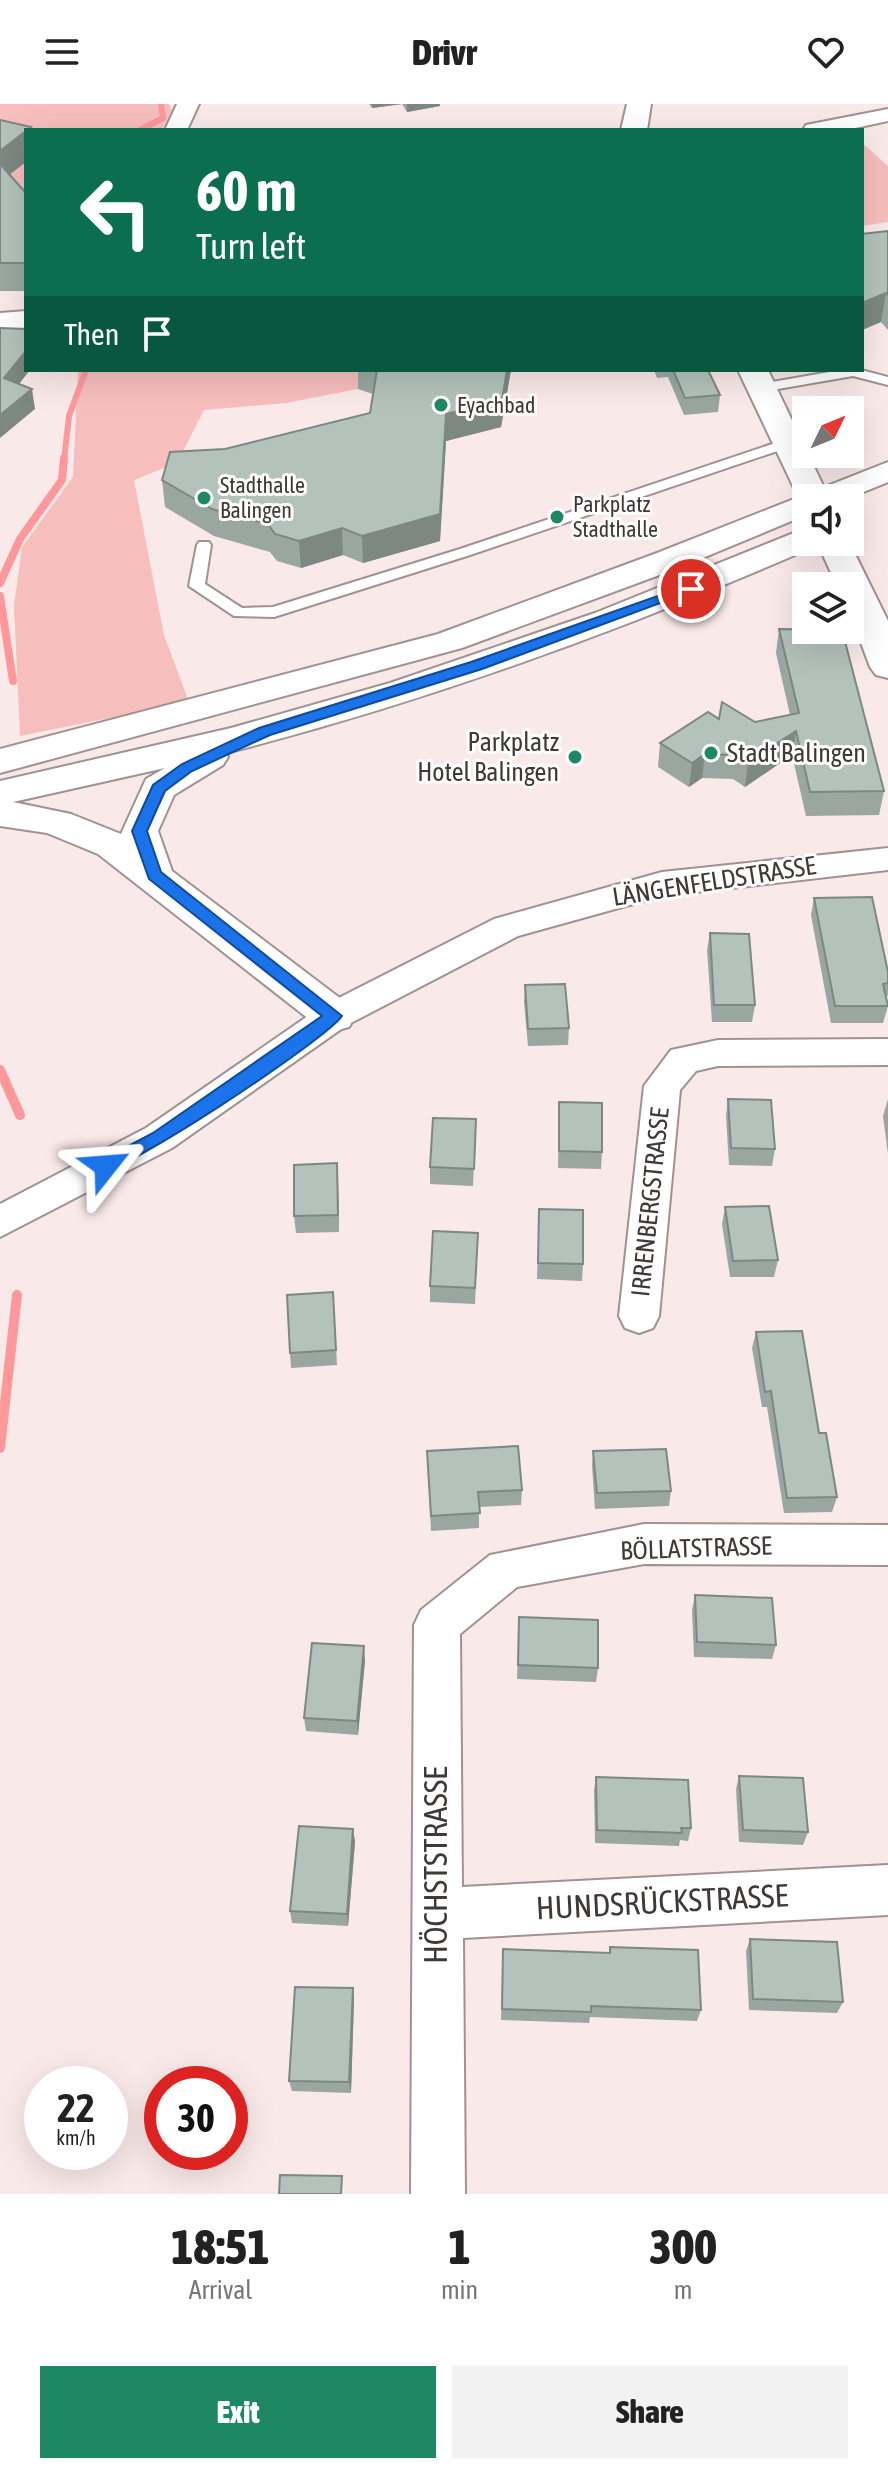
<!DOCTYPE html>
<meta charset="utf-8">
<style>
body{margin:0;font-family:"Asap Condensed",sans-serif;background:#f2f2f2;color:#222;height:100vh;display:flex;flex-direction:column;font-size:30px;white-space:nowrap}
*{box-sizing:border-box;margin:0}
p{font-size:26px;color:#767676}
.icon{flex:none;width:44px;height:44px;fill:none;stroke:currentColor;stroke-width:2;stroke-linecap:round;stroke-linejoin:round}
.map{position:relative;height:2090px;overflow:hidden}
.side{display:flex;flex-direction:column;background:#fff;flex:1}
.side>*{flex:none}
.top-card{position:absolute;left:24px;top:24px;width:840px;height:244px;border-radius:0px;box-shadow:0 8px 32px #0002;background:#0b6e4f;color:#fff;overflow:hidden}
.needle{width:52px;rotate:47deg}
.buttons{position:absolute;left:792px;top:292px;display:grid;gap:16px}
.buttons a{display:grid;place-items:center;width:72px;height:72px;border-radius:0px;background:#fff;box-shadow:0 8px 32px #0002;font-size:40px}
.speed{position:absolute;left:24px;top:1962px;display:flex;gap:16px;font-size:40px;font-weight:700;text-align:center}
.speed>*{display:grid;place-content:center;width:104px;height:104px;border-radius:50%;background:#fff;box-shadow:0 8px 32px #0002;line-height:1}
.speed small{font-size:20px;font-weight:400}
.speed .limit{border:12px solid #d22;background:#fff;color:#111}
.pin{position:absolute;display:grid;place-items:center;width:68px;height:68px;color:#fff;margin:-34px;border:4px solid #fff;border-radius:50%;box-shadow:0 2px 8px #0007}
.me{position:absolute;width:88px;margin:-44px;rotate:62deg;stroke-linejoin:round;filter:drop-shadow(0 0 6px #0008)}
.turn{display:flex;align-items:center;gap:28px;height:168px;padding:0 40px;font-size:36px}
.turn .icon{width:104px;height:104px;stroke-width:2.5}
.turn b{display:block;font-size:56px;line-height:68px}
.then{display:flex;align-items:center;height:76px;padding:0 40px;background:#0003;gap:16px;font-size:30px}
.eta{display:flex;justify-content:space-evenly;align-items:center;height:136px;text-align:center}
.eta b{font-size:48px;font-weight:800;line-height:56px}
.cta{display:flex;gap:16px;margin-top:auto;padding:16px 40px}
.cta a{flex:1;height:92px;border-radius:0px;background:#1e8865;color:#fff;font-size:32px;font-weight:800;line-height:92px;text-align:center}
.cta a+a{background:#f2f2f2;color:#222}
header{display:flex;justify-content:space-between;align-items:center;height:104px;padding:0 40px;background:#fff;font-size:36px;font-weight:800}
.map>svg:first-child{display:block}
.green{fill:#f7bebe}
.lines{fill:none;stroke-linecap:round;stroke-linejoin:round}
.stream-far2{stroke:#fe989b;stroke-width:6}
.stream-far1{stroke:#fe989b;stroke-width:8}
.stream{stroke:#fe989b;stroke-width:10}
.lane-casing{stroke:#a19292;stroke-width:4}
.street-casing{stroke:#a19292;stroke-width:4}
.secondary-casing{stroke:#a19292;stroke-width:4}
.highway-casing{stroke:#a19292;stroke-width:4}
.lane{fill:#fff;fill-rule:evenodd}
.street{fill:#fff;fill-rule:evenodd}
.secondary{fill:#fff;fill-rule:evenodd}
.highway{fill:#fff;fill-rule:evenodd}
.wall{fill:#9aa7a1}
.shaded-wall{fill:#7d8883}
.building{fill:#b3c2bb;stroke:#7d8883;stroke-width:2}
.route{fill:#1a73e8;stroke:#114b97;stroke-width:2}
.poi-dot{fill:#1e8865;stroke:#fff;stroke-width:3}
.labels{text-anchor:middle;stroke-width:6;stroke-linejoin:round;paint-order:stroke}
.far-poi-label{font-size:22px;fill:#3f3938;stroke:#fff;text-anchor:start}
.poi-label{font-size:26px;fill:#3f3938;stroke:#fff;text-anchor:end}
.street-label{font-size:26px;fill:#3f3938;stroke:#fff}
.near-street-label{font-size:32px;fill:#3f3938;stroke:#fff}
</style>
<header><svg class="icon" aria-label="menu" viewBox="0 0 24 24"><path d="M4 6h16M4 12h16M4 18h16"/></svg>Drivr<svg class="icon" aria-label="heart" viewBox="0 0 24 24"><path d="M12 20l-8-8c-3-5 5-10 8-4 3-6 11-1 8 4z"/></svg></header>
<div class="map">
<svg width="888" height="2090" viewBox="0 0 888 2090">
<rect width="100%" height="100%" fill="#f9e9e8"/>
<g class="green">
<path d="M0,0H169L172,7L162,26H26V113L0,73L20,62L0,42Z"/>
<path d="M862,39L888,62V118L862,122Z"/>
<path d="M78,266H361L358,285L286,299L204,306L177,359L134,376L164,531L189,598L20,632L14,502L22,443L73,373Z"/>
</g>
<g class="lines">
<g class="stream-far2">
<path d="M140,26L163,14L161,0"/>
<path d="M64,356L69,312L86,266"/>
</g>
<g class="stream-far1">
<path d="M0,479L20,435L62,376L64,354"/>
<path d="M0,492L13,577"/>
</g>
<g class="stream">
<path d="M0,966L20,1011"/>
<path d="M0,1344L17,1191"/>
</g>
<g class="lane-casing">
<g id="lane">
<path d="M841,266H861L888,273V281L853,272L761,288L754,284L761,280Z"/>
<path d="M787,335L794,339L792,342L470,451L274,513L234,512L189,482L197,441L199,438H209L211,441L205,480L242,504L273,503L460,445Z"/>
</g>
</g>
<g class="street-casing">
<g id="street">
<path d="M177,0H199L187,26H165Z"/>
<path d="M888,5V17L846,26H803L806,21Z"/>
<path d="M888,744V766L662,792L518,832L347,921L172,1044L0,1133V1100L146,1024L321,903L494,815L662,768Z"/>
<path d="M888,935V961L718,962L696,967L680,986L659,1212L653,1224L639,1229L625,1224L619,1212L644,982L671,946L718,936Z"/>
<path d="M644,1420L888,1421V1461L644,1460L517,1483L460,1530L462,1783L888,1761V1811L463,1834L465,2090H411L414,1521L421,1506L490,1451Z"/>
</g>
</g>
<g class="secondary-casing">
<g id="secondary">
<path d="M627,0H651L647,26H621Z"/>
<path d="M26,207V225L0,227V209Z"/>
<path d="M738,266H768L829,394H806V402L802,401Z"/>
<path d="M817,438H849L888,517V574L876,571L870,563L850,509V482H837Z"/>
</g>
</g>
<g class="highway-casing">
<g id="highway">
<path d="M888,358V378L849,394H806V411L681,463L462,544L0,669V645L438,530L657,449Z"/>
<path d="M806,424V438H820L818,441C626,525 429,597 226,649L228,653L223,661L174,691L158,727L172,767L349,901L355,912L349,923L334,927L319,923L98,750L47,729L0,722V677L231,624L390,579L595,509ZM165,664L146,675L121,730L71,710L13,698Z"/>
</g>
</g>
<use href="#lane" class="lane"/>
<use href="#street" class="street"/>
<use href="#secondary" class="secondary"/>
<use href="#highway" class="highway"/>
</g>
<g class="wall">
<path d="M369,0H440V2L407,8L402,0L372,4Z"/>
<path d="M0,16L9,71L26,89V187H0Z"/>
<path d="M888,127V226L881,218L862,226V130Z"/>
<path d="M358,266H511L501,323L446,337L440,437L363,459L343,451L301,464L277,457L270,448L214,432L165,403L162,376L225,345L370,309L373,290L358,285Z"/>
<path d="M654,266H708L720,291L718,308L684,311L668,273L657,274Z"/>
<path d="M779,525L884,687L879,711L806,712L792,651L745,683L733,675L702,674L689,683L658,663L660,639L719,615L755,618L790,611L776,549Z"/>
<path d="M814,794L888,868V890L886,896L888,902L883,919H831L811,811Z"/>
<path d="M710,829L755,901L752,918H712L707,846Z"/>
<path d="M525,881L569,924L568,941L528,942L524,898Z"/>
<path d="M728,995L775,1045L772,1062L729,1061L726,1012Z"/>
<path d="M888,995V1050L883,1012Z"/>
<path d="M559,998L602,1048L601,1065L558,1064Z"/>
<path d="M476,1015L473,1082L430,1080V1063Z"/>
<path d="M337,1059L339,1128L296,1129L294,1112Z"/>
<path d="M725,1103L778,1156L774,1173H730L722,1120Z"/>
<path d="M539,1105L583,1160L582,1177L537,1175Z"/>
<path d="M478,1129L475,1200L430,1198V1182Z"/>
<path d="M333,1188L337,1261L291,1264L290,1249Z"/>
<path d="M756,1228L819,1329L837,1393L832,1408L784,1409L767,1303H762L752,1244Z"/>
<path d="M427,1347L522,1386L521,1401L479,1403V1424L431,1427Z"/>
<path d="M593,1347L671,1387L669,1402L595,1405L592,1362Z"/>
<path d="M695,1491L776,1541L772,1555L694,1553L692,1506Z"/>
<path d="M519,1513L598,1564L596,1578L517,1575Z"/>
<path d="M365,1556L358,1631L306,1627L304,1614Z"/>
<path d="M739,1672L808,1728L803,1741L739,1738L736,1685Z"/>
<path d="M596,1673L691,1724L688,1737L680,1736L679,1742L595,1739L594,1686Z"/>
<path d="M353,1725L355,1738L348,1822L292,1819L290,1807Z"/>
<path d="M750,1835L843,1898L837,1909L749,1906L746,1847Z"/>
<path d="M610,1843L701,1906L697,1917L590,1913L589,1919L501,1916L503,1845L609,1849Z"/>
<path d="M353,1884L354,1895L351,1989L292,1987L289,1977Z"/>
</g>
<g class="shaded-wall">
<path d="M372,0H402L372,4Z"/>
<path d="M407,0H440V2L407,8Z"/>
<path d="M26,27V58L0,78V47Z"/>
<path d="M886,189L881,218L862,226V199Z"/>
<path d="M26,247V266H30L8,294L4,274Z"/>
<path d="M507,266H511L501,323L446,337L440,437L363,459L362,432L446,310Z"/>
<path d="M32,285L35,305L0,334V311Z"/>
<path d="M342,424L343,451L301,464L299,437Z"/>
<path d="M796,627L792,651L745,683L748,658Z"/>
<path d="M705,650L702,674L689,683L692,659Z"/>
<path d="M337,1059L338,1076L339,1128L338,1111Z"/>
<path d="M364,1542L365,1556L358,1631L357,1617Z"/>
<path d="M353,1725L355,1738L348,1822L347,1810Z"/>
<path d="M353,1884L354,1895L351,1989L349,1978Z"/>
</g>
<g class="building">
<path d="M0,16L31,23L0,47Z"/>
<path d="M0,60L26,89V159H0Z"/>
<path d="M888,127V191L886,189L862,199V130Z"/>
<path d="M0,224L26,225V247L4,274L32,285L0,311Z"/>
<path d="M377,266H507L502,296L446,310L440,410L362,432L342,424L299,437L275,430L268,420L212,405L162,376L170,348L225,345L370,309Z"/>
<path d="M673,266H708L720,291L685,294Z"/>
<path d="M779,525L842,526L884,687L810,688L796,627L748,658L736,651L705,650L692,659L660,639L708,608L719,615L722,598L755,618L799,609Z"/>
<path d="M872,793L888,868V879L883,880L888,902H835L814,794Z"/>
<path d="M710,829L749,830L755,901H714Z"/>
<path d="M565,880L569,924L528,925L525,881Z"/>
<path d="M728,995L771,996L775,1045L731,1044Z"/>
<path d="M559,998L602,999V1048L559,1047Z"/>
<path d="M433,1014L476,1015L474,1065L430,1063Z"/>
<path d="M337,1059L338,1111L294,1112V1061Z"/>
<path d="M769,1102L778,1156L733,1157L725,1103Z"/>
<path d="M539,1105L583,1106V1160L538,1159Z"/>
<path d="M433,1127L478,1129L475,1184L430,1182Z"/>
<path d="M333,1188L336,1246L290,1249L287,1191Z"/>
<path d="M802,1227L819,1329H826L837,1393L787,1394L771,1287L765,1288L756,1228Z"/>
<path d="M518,1342L522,1386L478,1388L480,1409L431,1412L427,1347Z"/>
<path d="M666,1345L671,1387L597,1389L593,1347Z"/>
<path d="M695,1491L772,1494L776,1541L697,1538Z"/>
<path d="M519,1513L598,1516V1564L518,1561Z"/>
<path d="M312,1539L364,1542L357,1617L304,1614Z"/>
<path d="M739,1672L803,1674L808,1728L743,1726Z"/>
<path d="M596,1673L688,1676L691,1724H681L682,1729L597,1726Z"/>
<path d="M299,1722L353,1725L347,1810L290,1807Z"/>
<path d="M750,1835L837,1838L843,1898L753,1895Z"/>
<path d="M610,1843L698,1846L701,1906L591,1902V1908L502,1905L503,1845L610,1849Z"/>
<path d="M295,1883L353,1884L349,1978L289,1977Z"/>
<path d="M280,2071L342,2072L341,2090H279Z"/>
</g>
<path class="route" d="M686,482L698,485L482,565L270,631L192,667L165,687L147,727L161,768L342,912C327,935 119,1073 100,1067V1057L153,1029L322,912L149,775L132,727L153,681L182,660L259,624L471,558Z"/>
<g class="poi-dot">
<circle cx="441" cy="301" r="8"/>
<circle cx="204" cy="394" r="8"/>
<circle cx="557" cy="413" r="8"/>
<circle cx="711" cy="649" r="8"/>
<circle cx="575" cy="653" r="8"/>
</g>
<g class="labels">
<g class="far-poi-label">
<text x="457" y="309">Eyachbad</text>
<text x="220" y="389">Stadthalle<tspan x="220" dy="25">Balingen</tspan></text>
<text x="573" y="408">Parkplatz<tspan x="573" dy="25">Stadthalle</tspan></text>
</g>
<g class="poi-label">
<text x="559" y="647">Parkplatz<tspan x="559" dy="30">Hotel Balingen</tspan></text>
<text x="727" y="658" text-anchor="start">Stadt Balingen</text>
</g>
<g class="street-label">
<text transform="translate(714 777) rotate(-9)" y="9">LÄNGENFELDSTRASSE</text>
<text transform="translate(650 1098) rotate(-84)" y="9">IRRENBERGSTRASSE</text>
<text transform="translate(696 1444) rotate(-2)" y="9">BÖLLATSTRASSE</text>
</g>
<g class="near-street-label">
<text transform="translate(436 1761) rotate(-90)" y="11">HÖCHSTSTRASSE</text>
<text transform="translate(662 1798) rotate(-3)" y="11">HUNDSRÜCKSTRASSE</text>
</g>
</g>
</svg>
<div class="buttons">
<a><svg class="needle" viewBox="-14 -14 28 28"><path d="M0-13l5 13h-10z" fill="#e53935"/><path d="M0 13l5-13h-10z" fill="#767676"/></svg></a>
<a><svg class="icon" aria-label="sound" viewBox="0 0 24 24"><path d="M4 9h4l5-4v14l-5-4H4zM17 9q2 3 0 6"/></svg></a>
<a><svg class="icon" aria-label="layers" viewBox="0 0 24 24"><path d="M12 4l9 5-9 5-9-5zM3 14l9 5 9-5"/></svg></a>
</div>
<div class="speed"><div>22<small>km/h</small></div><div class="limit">30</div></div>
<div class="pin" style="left:691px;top:485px;background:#d93025"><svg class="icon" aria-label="arrive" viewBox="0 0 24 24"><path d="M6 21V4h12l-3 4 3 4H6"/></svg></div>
<svg class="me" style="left:106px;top:1062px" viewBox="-20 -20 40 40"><path d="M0-17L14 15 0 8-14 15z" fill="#1a73e8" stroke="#fff" stroke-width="4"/></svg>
<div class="top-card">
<div class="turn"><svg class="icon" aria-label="left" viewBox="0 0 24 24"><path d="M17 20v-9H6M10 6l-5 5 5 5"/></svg><div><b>60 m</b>Turn left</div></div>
<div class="then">Then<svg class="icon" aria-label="arrive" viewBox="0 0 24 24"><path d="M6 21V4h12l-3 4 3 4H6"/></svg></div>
</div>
</div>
<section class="side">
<div class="eta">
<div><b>18:51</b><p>Arrival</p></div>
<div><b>1</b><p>min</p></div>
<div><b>300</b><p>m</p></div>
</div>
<div class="cta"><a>Exit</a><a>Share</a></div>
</section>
